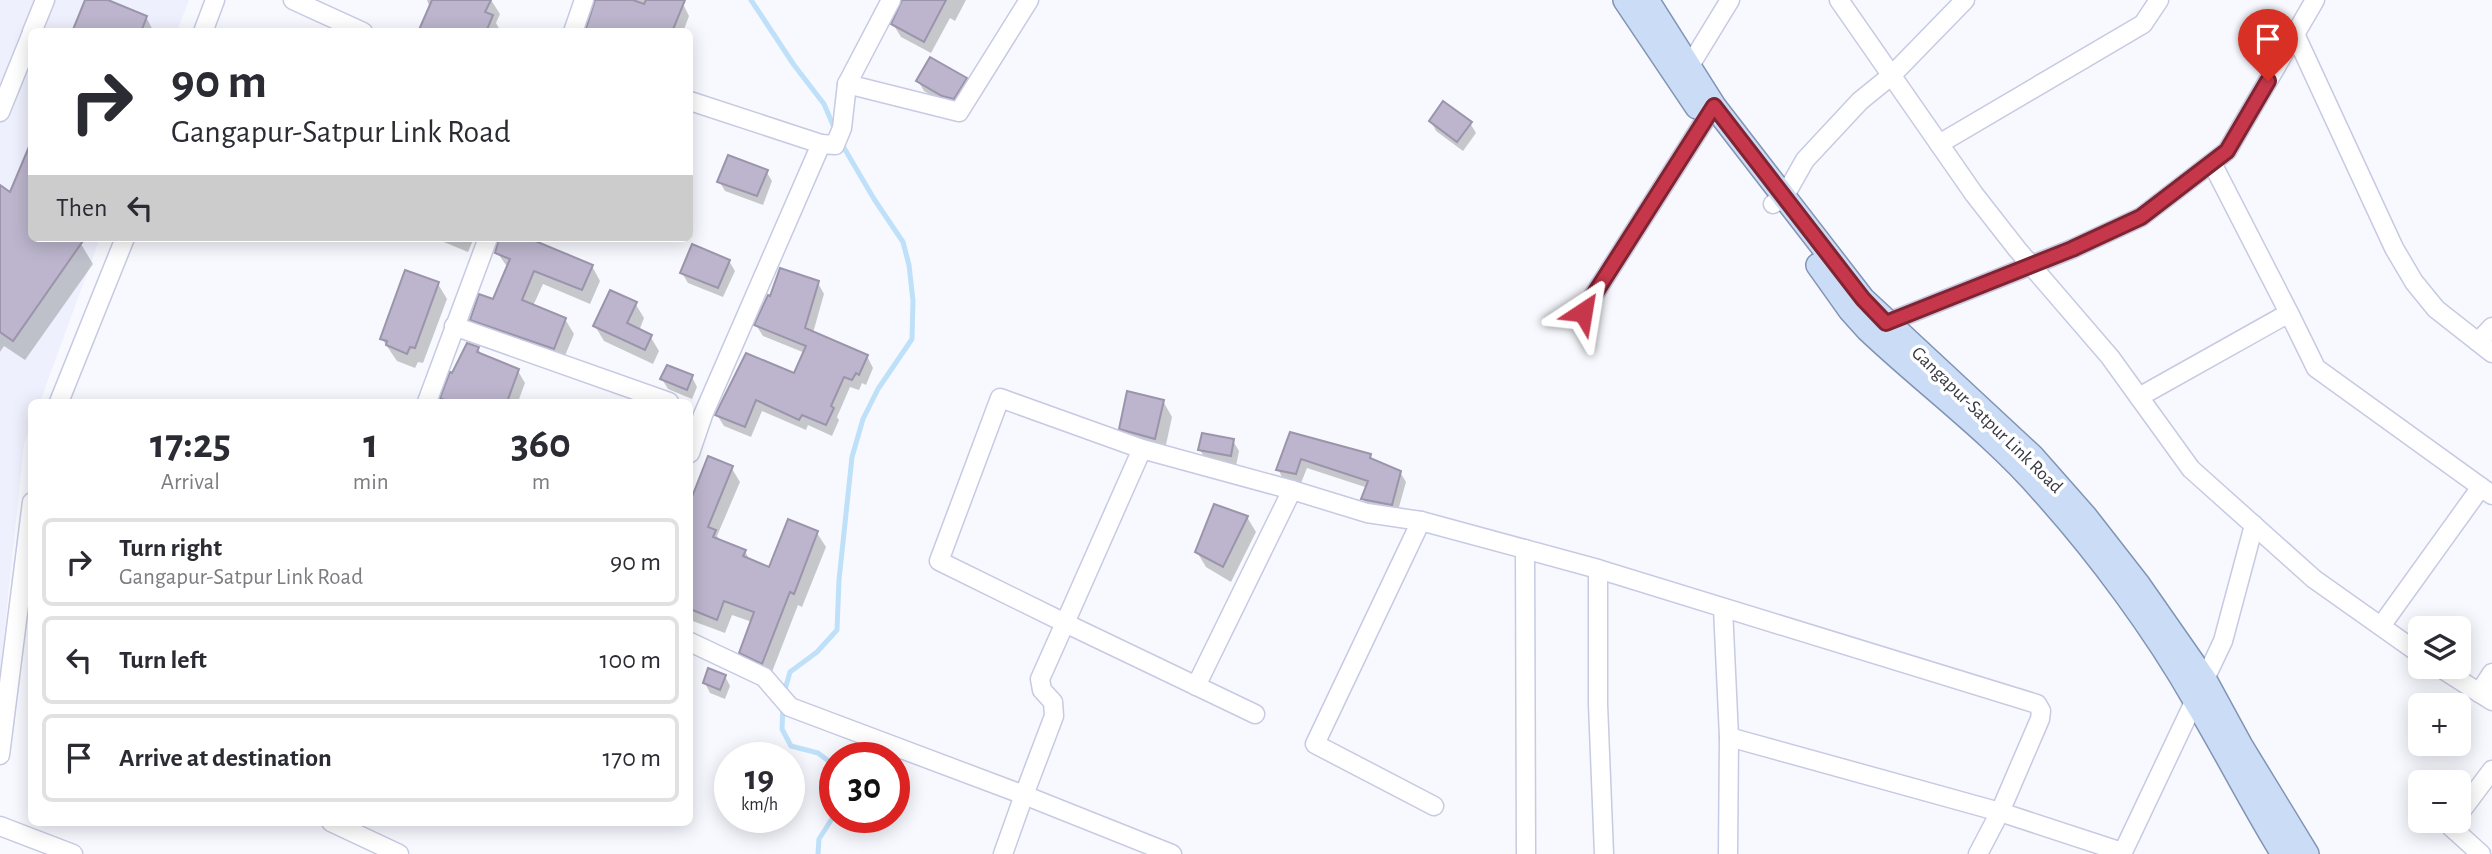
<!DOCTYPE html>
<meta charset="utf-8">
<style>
body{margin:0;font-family:"Alegreya Sans",sans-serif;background:#f2f2f3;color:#2b2b33;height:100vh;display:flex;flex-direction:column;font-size:26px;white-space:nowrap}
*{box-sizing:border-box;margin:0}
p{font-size:23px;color:#7c7c81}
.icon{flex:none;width:38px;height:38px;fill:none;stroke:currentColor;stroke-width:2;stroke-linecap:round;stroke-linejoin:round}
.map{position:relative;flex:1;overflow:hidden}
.details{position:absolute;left:28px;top:399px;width:665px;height:427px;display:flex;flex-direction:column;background:#fff;border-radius:10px;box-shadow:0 4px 18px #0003}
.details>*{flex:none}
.guide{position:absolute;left:28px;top:28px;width:665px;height:214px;border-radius:10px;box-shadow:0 4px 18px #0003;background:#fff;color:#2b2b33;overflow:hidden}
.tools{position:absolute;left:2408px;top:616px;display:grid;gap:14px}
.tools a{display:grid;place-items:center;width:63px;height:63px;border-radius:10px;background:#fff;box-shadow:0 4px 18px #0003;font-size:35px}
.speed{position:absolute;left:714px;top:742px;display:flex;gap:14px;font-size:35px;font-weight:700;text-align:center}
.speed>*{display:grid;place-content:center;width:91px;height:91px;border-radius:50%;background:#fff;box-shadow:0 4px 18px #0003;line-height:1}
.speed small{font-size:18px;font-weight:400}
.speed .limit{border:10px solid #d22;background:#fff;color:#111}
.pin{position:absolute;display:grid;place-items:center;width:60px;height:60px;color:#fff;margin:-72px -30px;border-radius:50% 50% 50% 0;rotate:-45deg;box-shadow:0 0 7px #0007}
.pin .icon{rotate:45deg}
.me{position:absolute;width:77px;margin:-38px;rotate:33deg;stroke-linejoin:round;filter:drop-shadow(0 0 5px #0008)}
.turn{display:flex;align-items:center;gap:24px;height:147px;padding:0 28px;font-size:32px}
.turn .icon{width:91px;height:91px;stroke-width:2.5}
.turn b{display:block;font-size:49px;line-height:60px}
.then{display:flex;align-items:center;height:66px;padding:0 28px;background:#0003;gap:14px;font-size:26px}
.eta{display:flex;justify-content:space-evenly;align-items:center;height:119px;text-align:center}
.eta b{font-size:42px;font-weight:700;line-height:49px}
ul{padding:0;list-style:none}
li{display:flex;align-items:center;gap:21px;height:88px;margin:0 14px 10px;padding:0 14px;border:4px solid #e1e1e2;border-radius:10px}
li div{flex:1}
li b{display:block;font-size:26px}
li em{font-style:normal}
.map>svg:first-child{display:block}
.built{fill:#eef0fd}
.shadow{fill:#0003}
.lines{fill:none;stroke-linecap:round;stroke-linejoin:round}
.stream{stroke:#bee0f8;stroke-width:5}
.building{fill:#bcb5cd;stroke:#9b94ab;stroke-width:2}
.minor-casing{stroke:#c6cae3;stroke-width:21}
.major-casing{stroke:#8094b3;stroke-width:26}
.minor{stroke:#fff;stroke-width:18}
.major{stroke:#cbdcf6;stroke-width:23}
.route-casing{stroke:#812431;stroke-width:18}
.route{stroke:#c7374b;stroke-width:12}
.labels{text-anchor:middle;stroke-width:7;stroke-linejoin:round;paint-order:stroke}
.street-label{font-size:19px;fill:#373842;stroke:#fff}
</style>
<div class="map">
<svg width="2492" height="854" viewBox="0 0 2492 854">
<rect width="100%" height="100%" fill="#f8f9fe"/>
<path class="built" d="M0,0H189L177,31L32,32V238H100L40,402H32L31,424L24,444L0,675Z"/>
<g class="shadow">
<path d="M87,0H104L146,17L154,32H75Z"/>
<path d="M427,0H491L500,14L496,23L501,32H420L430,8Z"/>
<path d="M597,0H672L683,4L689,16L683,32H587Z"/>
<path d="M903,0H966L955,21L950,18L931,53L901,37L893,24Z"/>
<path d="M966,79L972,89L959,108L949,106L924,91L918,81Z"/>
<path d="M1431,121L1470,123L1476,133L1463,151L1436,131Z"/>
<path d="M766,171L772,181L763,205L725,191L719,181Z"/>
<path d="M0,187L32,238H73L81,244L93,264L25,360L4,346L0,352Z"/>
<path d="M434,238H474L468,252Z"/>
<path d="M500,238H523L592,266L600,281L590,304L543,284L533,306L565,319L574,334L562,363L480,334L472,319L494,302L508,268L497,252Z"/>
<path d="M729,261L735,271L723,297L688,283L682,273Z"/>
<path d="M818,283L824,294L813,333L867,356L873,368L866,385L862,383L859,390L850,387L837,417L839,420L832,436L808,425L806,430L762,411L751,437L724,426L717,415L795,376L805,353L763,336L756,325Z"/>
<path d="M438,284L447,299L423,363L418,362L415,368L397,361L382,339Z"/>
<path d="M635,303L644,318L639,331L650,336L659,351L653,364L604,341L595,326Z"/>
<path d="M478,348L482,356L518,371L525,383L518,402H445L442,398Z"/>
<path d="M692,377L697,387L692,399L668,389L662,379Z"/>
<path d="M1163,401L1172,417L1164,454L1129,444L1121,428Z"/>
<path d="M1291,434L1370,456L1374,462L1400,472L1406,482L1397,514L1369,509L1363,499L1368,488L1307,468L1301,483L1283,479L1278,469Z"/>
<path d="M1233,441L1239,451L1236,466L1206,460L1200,450Z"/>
<path d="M709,458L731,467L740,482L717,536L721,542L745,551L750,561L770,570L817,533L826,547L802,607L798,605L770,677L749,667L741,652L752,622L732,615L725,633L690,620V507Z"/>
<path d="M1247,517L1256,532L1231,582L1206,567L1197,552Z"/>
<path d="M725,676L730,686L725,699L710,693L705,683Z"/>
</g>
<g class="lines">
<g class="stream">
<path d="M751,0L794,65L824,104L836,132"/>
<path d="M784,693L790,672L817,652L837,630L839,580L852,457L863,419L878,389L912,339L913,301L909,265L903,242L874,199L840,141"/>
<path d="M783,706L782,729L791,746L818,753L835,766"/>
<path d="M818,854L819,839L835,814"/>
</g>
</g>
<g class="building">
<path d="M85,0H108L147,16L141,32H72Z"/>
<path d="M432,0H491L485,12L493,15L486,32H418Z"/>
<path d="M595,0H633L644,4L646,0H685L672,32H585Z"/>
<path d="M902,0H946L924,42L891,24Z"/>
<path d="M930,57L967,78L954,99L942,96L916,81Z"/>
<path d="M1443,101L1472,122L1457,142L1429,121Z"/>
<path d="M31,142L32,238H85L13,341L0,332V185L10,192Z"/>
<path d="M728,155L768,170L757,196L717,182Z"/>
<path d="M499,238H528L593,265L582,290L534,271L522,300L566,318L554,349L470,320L479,294L493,299L510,259L495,253Z"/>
<path d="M692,244L730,260L718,288L680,273Z"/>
<path d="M780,268L819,281L805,328L868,355L859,375L856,373L852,380L844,377L831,406L834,408L826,425L802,415L799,420L756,400L745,427L715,415L746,353L794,373L806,346L754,325L768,295L770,296Z"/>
<path d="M405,270L439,282L415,348L410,347L407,354L386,345L387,341L380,339Z"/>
<path d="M610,290L637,302L627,323L652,335L645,350L593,326Z"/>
<path d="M467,343L479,347L477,352L519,369L507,402H449L440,398L450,372L452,373Z"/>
<path d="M667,365L693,375L687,390L660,379Z"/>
<path d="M1127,391L1164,400L1155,439L1119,429Z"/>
<path d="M1290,432L1371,454L1370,458L1401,471L1392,505L1361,499L1368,481L1301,459L1296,474L1276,470Z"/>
<path d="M1202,433L1234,439L1231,456L1198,450Z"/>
<path d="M708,456L733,466L708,527L716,530L713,537L746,550L743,556L769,567L788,519L818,531L794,594L790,592L762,664L739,653L754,612L724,601L717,620L690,609V502Z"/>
<path d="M1214,504L1248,516L1223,567L1195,552Z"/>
<path d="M708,668L726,675L720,690L703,683Z"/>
</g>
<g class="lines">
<g class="minor-casing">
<g id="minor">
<path d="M293,0L363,32"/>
<path d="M1839,0L1974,194L2017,249L2110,357L2191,469L2314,579L2420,654"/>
<path d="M32,32L45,0"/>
<path d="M203,32L215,0"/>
<path d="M573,32L584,0"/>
<path d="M2295,34L2394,248L2414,282L2436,309L2492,353"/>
<path d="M1689,67L1730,0"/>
<path d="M847,84L959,112L1029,0"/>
<path d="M690,101L821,144"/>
<path d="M0,112L32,33"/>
<path d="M1939,144L2143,24L2159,0"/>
<path d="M1773,204L1784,197L1805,160L1860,101L1892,75L1965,0"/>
<path d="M1583,312L1714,106"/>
<path d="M2289,313L2316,368L2492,495"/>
<path d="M1886,323L2072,249L2141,217L2227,151L2315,0"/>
<path d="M454,326L669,402"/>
<path d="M2478,342L2492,327"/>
<path d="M2139,397L2289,313L2212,163"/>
<path d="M59,402L125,238"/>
<path d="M427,402L488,238"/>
<path d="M1142,449L1065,623L939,561L1000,398L1142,449L1292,490L1367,513L1421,521L1598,569L2037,704L2041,711L2040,719L2000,812L1978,854"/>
<path d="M690,453L703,415L821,144L835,145L842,128L847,84L891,0"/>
<path d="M1421,521L1315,744L1434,806"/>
<path d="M1525,549L1526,854"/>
<path d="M1598,569V704L1604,854"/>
<path d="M1723,608L1729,737L1728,854"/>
<path d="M2381,626L2481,487"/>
<path d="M690,642L764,677L790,707L1024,795L1003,854"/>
<path d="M2439,667L2492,701"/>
<path d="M1196,686L1292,490"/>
<path d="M2479,693L2492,673"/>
<path d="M1729,737L2000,812L2122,852"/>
<path d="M0,755L32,502"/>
<path d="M2459,814L2492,770"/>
<path d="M2454,821L2450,826L2481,854"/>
<path d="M331,822L399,854"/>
<path d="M0,826L73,854"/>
<path d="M1172,854L1024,795L1054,716L1053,702L1042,690L1040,679L1065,623L1255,714"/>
<path d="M2122,854L2223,641L2254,525"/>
</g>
</g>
<g class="major-casing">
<g id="major">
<path d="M1625,0L1697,107"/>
<path d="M1647,0L1714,106L1863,299L2033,457L2085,516L2138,584L2205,680L2241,746L2307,854"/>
<path d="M1818,265L1850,310L1868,330C1925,384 1991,432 2043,492C2098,553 2155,630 2196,702C2226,752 2252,804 2283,854"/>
</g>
</g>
<use href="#minor" class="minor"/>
<use href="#major" class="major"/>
</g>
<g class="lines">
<g class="route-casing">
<path id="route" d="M1583,312L1714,106L1863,299L1886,323L2072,249L2141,217L2227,151L2268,81"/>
</g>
<use href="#route" class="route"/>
</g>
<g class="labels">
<g class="street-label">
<text transform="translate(1988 419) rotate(44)" y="7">Gangapur-Satpur Link Road</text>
</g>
</g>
</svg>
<div class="tools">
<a><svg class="icon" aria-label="layers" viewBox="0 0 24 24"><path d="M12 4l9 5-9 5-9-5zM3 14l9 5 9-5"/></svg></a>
<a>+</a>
<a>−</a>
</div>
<div class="speed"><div>19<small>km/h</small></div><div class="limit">30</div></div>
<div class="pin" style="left:2268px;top:81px;background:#d93025"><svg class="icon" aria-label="arrive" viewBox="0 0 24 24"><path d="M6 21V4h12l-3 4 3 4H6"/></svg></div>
<svg class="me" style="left:1583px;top:312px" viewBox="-20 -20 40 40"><path d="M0-17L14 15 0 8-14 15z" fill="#c7374b" stroke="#fff" stroke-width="4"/></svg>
<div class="guide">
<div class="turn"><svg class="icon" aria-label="right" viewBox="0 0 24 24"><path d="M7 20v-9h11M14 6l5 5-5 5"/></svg><div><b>90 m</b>Gangapur-Satpur Link Road</div></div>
<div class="then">Then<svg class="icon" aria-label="left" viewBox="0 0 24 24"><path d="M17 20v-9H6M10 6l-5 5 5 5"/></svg></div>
</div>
<section class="details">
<div class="eta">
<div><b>17:25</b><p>Arrival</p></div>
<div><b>1</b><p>min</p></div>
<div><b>360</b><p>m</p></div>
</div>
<ul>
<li><svg class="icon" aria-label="right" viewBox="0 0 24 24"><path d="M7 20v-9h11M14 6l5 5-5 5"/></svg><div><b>Turn right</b><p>Gangapur-Satpur Link Road</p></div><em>90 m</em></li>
<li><svg class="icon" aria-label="left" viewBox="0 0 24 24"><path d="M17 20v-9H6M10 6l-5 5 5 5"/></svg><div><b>Turn left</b></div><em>100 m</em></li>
<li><svg class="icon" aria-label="arrive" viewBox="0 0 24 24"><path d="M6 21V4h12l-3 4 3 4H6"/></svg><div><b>Arrive at destination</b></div><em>170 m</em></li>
</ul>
</section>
</div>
